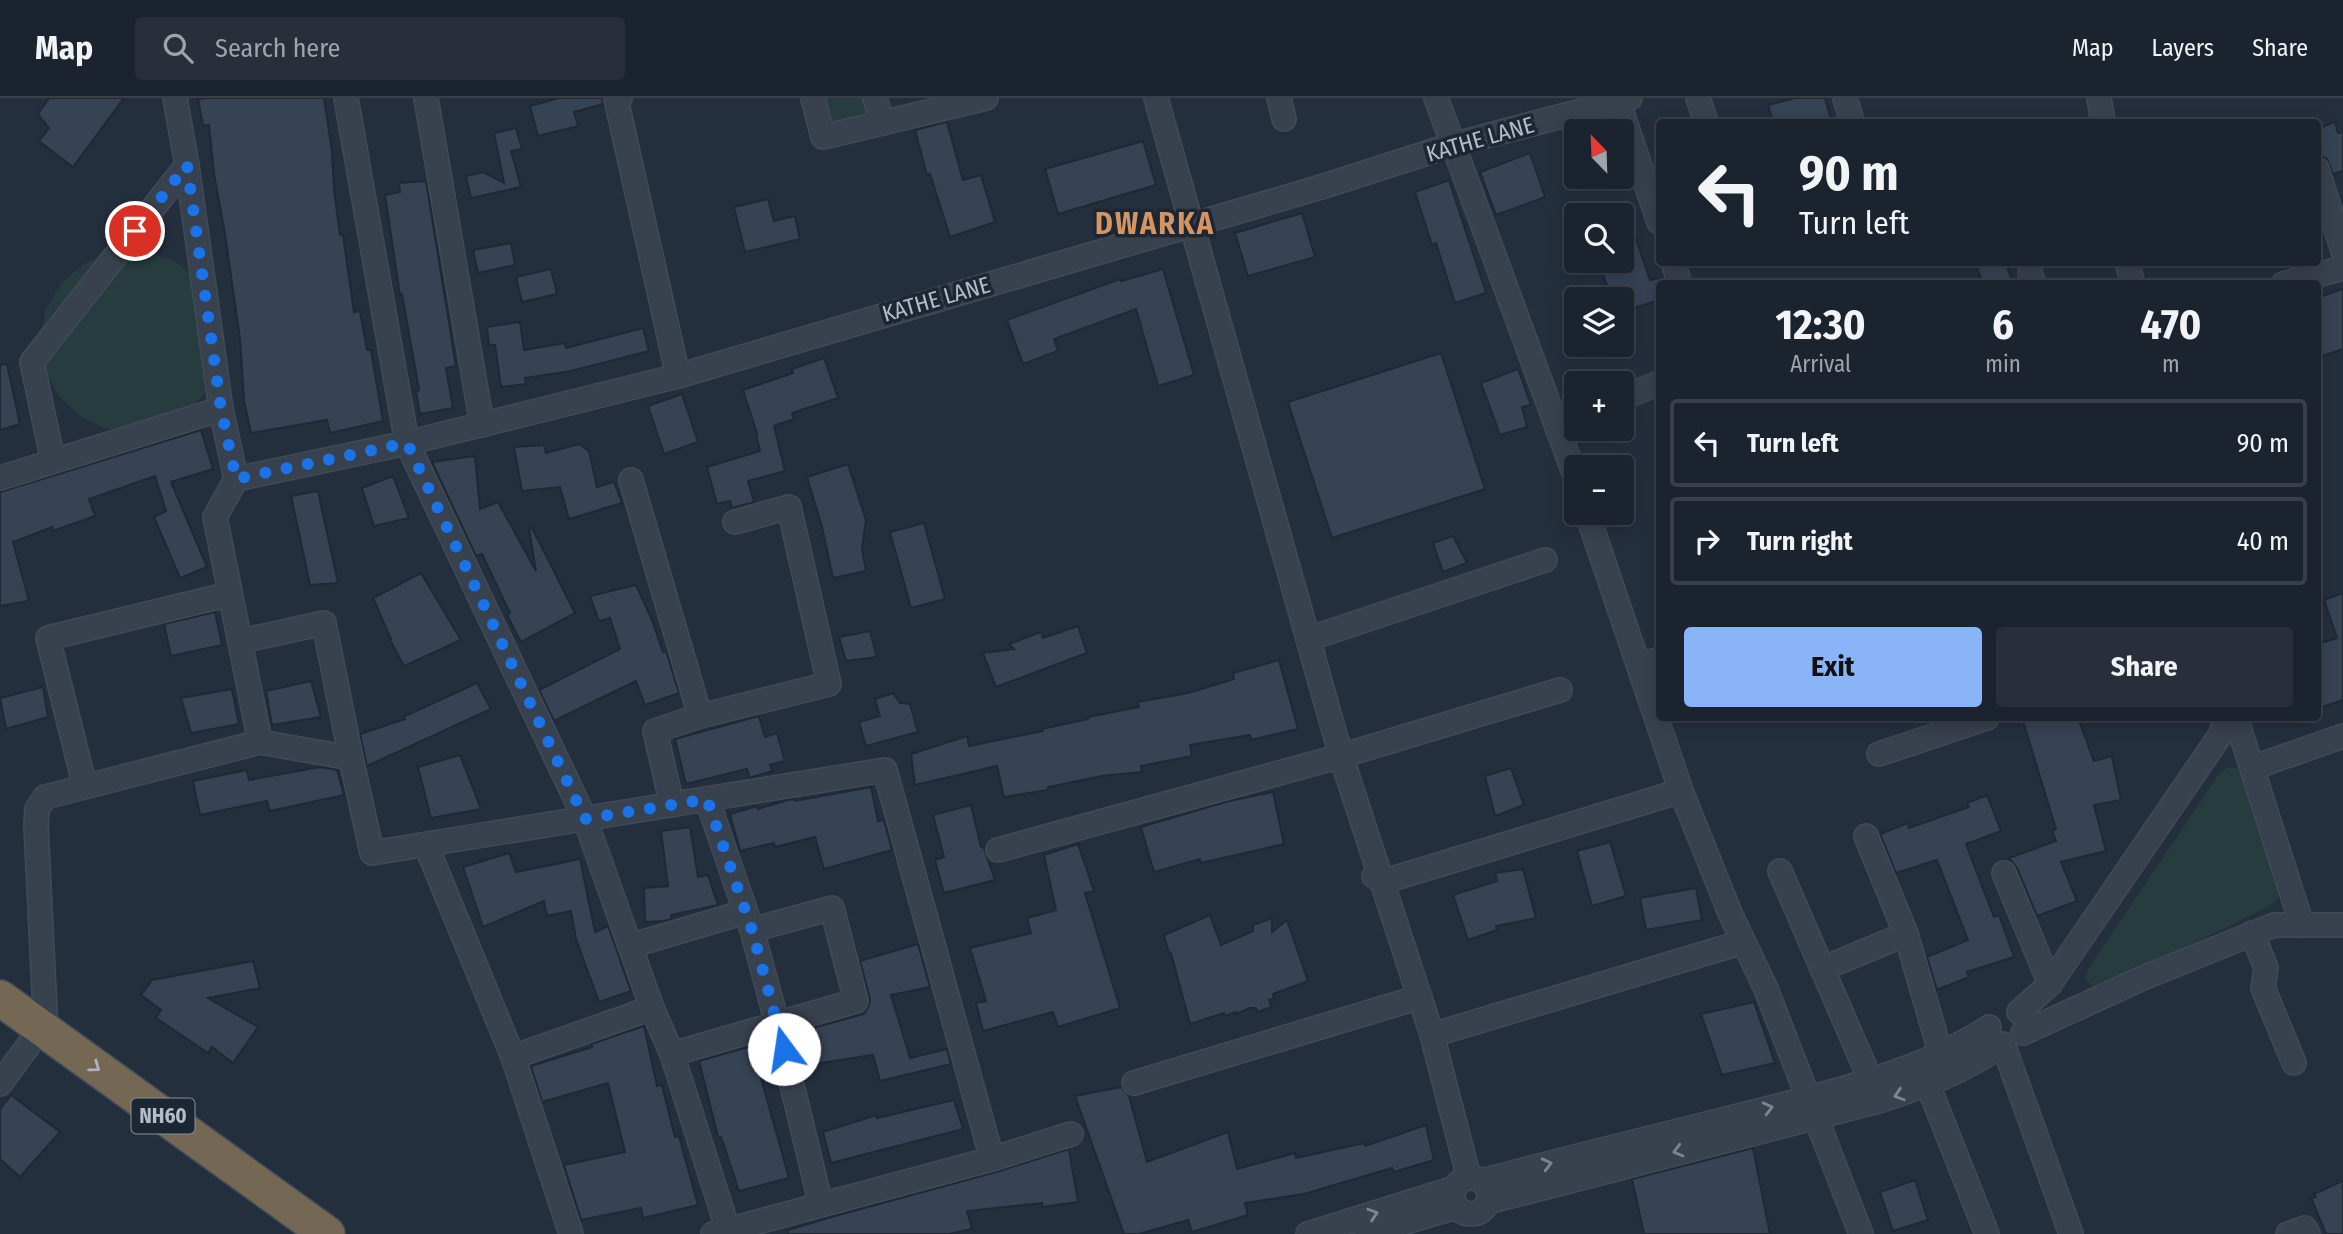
<!DOCTYPE html>
<meta charset="utf-8">
<style>
body{margin:0;font-family:"Fira Sans Condensed",sans-serif;background:#282f3a;color:#f1f3f6;height:100vh;display:flex;flex-direction:column;font-size:26px;white-space:nowrap}
*{box-sizing:border-box;margin:0}
p{font-size:23px;color:#a0a4aa}
.icon{flex:none;width:38px;height:38px;fill:none;stroke:currentColor;stroke-width:2;stroke-linecap:round;stroke-linejoin:round}
.map{position:relative;flex:1;overflow:hidden}
.details{position:absolute;left:1656px;top:182px;width:665px;height:441px;display:flex;flex-direction:column;background:#1b232e;border-radius:7px;box-shadow:0 4px 18px #0003,0 0 0 2px #39404a}
.details>*{flex:none}
.guide{position:absolute;left:1656px;top:21px;width:665px;height:147px;border-radius:7px;box-shadow:0 4px 18px #0003,0 0 0 2px #39404a;background:#1b232e;color:#f1f3f6;overflow:hidden}
.needle{width:46px;rotate:337deg}
.fabs{position:absolute;left:1564px;top:21px;display:grid;gap:14px}
.fabs a{display:grid;place-items:center;width:70px;height:70px;border-radius:7px;background:#1b232e;box-shadow:0 4px 18px #0003,0 0 0 2px #39404a;font-size:35px}
.pin{position:absolute;display:grid;place-items:center;width:60px;height:60px;color:#fff;margin:-30px;border:4px solid #fff;border-radius:50%;box-shadow:0 2px 7px #0007}
.me{position:absolute;width:77px;margin:-38px;rotate:346deg;stroke-linejoin:round;filter:drop-shadow(0 0 5px #0008)}
.turn{display:flex;align-items:center;gap:24px;height:147px;padding:0 28px;font-size:32px}
.turn .icon{width:91px;height:91px;stroke-width:2.5}
.turn b{display:block;font-size:49px;line-height:60px}
.eta{display:flex;justify-content:space-evenly;align-items:center;height:119px;text-align:center}
.eta b{font-size:42px;font-weight:700;line-height:49px}
.cta{display:flex;gap:14px;margin-top:auto;padding:14px 28px}
.cta a{flex:1;height:80px;border-radius:7px;background:#8ab4f8;color:#111;font-size:28px;font-weight:700;line-height:80px;text-align:center}
.cta a+a{background:#282f3a;color:#f1f3f6}
ul{padding:0;list-style:none}
li{display:flex;align-items:center;gap:21px;height:88px;margin:0 14px 10px;padding:0 14px;border:4px solid #39404a;border-radius:7px}
li div{flex:1}
li b{display:block;font-size:26px}
li em{font-style:normal}
header{display:flex;align-items:center;gap:42px;box-sizing:border-box;height:98px;padding:0 35px;background:#1b232e;border-bottom:2px solid #39404a}
header strong{font-size:33px}
nav{display:flex;gap:38px;margin-inline-start:auto;font-size:24px}
.search{width:490px;height:63px;background:#282f3a;display:flex;align-items:center;gap:18px;box-sizing:border-box;padding:0 24px;border-radius:7px;color:#a0a4aa;font-size:26px}
.map>svg:first-child{display:block}
.green{fill:#263c3f}
.building{fill:#364354;stroke:#1f2835;stroke-width:2}
.lines{fill:none;stroke-linecap:round;stroke-linejoin:round}
.minor-casing{stroke:#414a57;stroke-width:26}
.highway-casing{stroke:#434c59;stroke-width:38}
.minor{stroke:#38414e;stroke-width:23}
.highway{stroke:#746855;stroke-width:35}
.oneway{stroke:#aeb4bd}
.oneway2{stroke:#7c8592}
.route{stroke:#1a73e8;stroke-width:12;stroke-dasharray:0 21.6}
.labels{text-anchor:middle;stroke-width:7;stroke-linejoin:round;paint-order:stroke}
.shield{fill:#1d2633;stroke:#878f9c;stroke-width:2}
.shield-label{font-size:21px;font-weight:bold;fill:#b4bcc9}
.street-label{font-size:23px;fill:#b4bcc9;stroke:#1d2633}
.district-label{font-size:30px;font-weight:bold;letter-spacing:2px;fill:#d59563;stroke:#1d2633}
</style>
<header>
<strong>Map</strong>
<div class="search"><svg class="icon" aria-label="search" viewBox="0 0 24 24"><circle cx="10" cy="10" r="6"/><path d="M15 15l6 6"/></svg>Search here</div>
<nav><a>Map</a><a>Layers</a><a>Share</a></nav>
</header>
<div class="map">
<svg width="2343" height="1136" viewBox="0 0 2343 1136">
<rect width="100%" height="100%" fill="#242f3e"/>
<g class="green">
<path d="M826,0H865L869,17L833,25Z"/>
<path d="M115,154H145L175,163L198,182L218,270L205,295L185,315L132,334L104,330L79,317L59,298L44,271L40,241L46,211L62,184L86,165Z"/>
<path d="M2227,670H2239L2246,679L2280,784V798L2270,808L2114,884L2093,888L2085,881L2088,871L2219,676Z"/>
</g>
<g class="building">
<path d="M49,0H124L73,69L39,43L49,30L38,16Z"/>
<path d="M207,0H324L332,53L334,92L340,137H343L354,214L360,213L367,252H371L383,323L330,335L327,322L251,335L244,303L240,241L225,136L214,76L209,27L203,28L198,1Z"/>
<path d="M559,0H602L603,6L574,14L578,28L538,38L530,8Z"/>
<path d="M1795,0H1825L1832,24H1773L1768,7Z"/>
<path d="M947,24L963,82L981,77L995,124L950,139L930,76L927,77L915,32Z"/>
<path d="M2335,24L2338,35L2343,34V73L2333,76L2327,61L2320,57L2317,31Z"/>
<path d="M516,30L522,51L511,53L521,89L471,100L466,78L483,74L504,85L494,35Z"/>
<path d="M1143,43L1156,87L1058,116L1045,71Z"/>
<path d="M1530,55L1545,99L1496,117L1480,74Z"/>
<path d="M1449,82L1486,195L1455,205L1436,145L1432,147L1415,94Z"/>
<path d="M426,83L456,268L446,270L453,310L420,316L416,293L419,292L402,196L400,197L385,97L400,94L399,85Z"/>
<path d="M768,101L774,123L795,118L800,141L745,154L734,109Z"/>
<path d="M1622,108H1625L1650,182L1659,180V202L1622,214V201H1612L1598,163H1622Z"/>
<path d="M1302,115L1315,159L1248,178L1235,135Z"/>
<path d="M511,145L515,167L478,175L473,152Z"/>
<path d="M1975,164H2005L2014,186H1983Z"/>
<path d="M551,171L557,196L522,204L516,179Z"/>
<path d="M1163,171L1194,277L1158,288L1136,211L1054,241L1058,253L1023,266L1007,222L1120,181L1121,183Z"/>
<path d="M2343,191V251L2317,260V200Z"/>
<path d="M520,224L524,252L565,245L566,250L643,230L649,253L571,273L525,280L526,286L501,289L495,247H489L487,229Z"/>
<path d="M1441,255L1485,391L1332,440L1288,304Z"/>
<path d="M824,260L838,300L792,315L794,321L774,328L785,373L748,383L754,404L732,410L730,403L717,406L707,369L760,353L756,336H757L743,292L793,275L792,271Z"/>
<path d="M7,266L20,326L0,332V267Z"/>
<path d="M1518,271L1531,307L1522,309L1527,329L1500,337L1481,285Z"/>
<path d="M682,296L698,344L664,356L648,308Z"/>
<path d="M201,332L213,371L171,384L207,469L180,480L154,419L166,413L155,378L89,401L95,418L53,433L52,429L13,444L29,503L0,508V394Z"/>
<path d="M579,346L589,353L597,389L614,384L622,405L569,421L560,389L522,393L514,349L544,347L546,355Z"/>
<path d="M475,358L480,411L498,404L536,473L529,431L532,430L575,515L521,544L507,517L510,515L482,456L476,458L432,364Z"/>
<path d="M848,366L866,422L862,451L866,473L833,480L822,429L807,379Z"/>
<path d="M393,378L409,420L374,428L362,390Z"/>
<path d="M318,393L338,485L310,487L291,398Z"/>
<path d="M924,425L945,501L911,510L890,434Z"/>
<path d="M1453,438L1467,465L1443,474L1433,445Z"/>
<path d="M421,475L461,542L404,568L390,542L391,541L373,500Z"/>
<path d="M636,487L652,522L663,554L666,553L679,595L645,607L636,583L554,623L539,592L620,551L610,520L599,523L590,498Z"/>
<path d="M2343,495V602L2317,611V546L2337,540L2324,502Z"/>
<path d="M215,514L222,547L171,558L164,526Z"/>
<path d="M1078,528L1087,555L996,589L983,555L1014,551L1009,546L1041,534L1043,540Z"/>
<path d="M870,533L877,559L846,563L839,539Z"/>
<path d="M1279,562L1298,631L1251,642L1250,637L1190,647L1192,658L1141,668L1142,674L1102,678L1048,689V692L1004,699L997,668L915,687L911,656L967,638L969,648L1043,633L1042,631L1088,621V619L1139,609L1137,604L1188,595L1234,581L1233,575Z"/>
<path d="M311,583L321,619L272,627L266,593Z"/>
<path d="M477,585L491,611L367,668L360,636L405,621L403,619Z"/>
<path d="M43,589L48,619L6,631L0,600Z"/>
<path d="M232,591L239,626L191,635L181,600Z"/>
<path d="M893,595L900,605L910,606L918,634L866,648L859,624L880,618L875,601Z"/>
<path d="M759,618L765,639L777,635L785,663L770,667L772,673L750,680L747,671L686,686L675,641Z"/>
<path d="M2022,620H2078L2094,663L2112,658L2121,702L2094,707L2106,753L2061,764L2077,803L2037,818L2017,770L2009,760L2056,743L2052,733L2056,731Z"/>
<path d="M460,657L481,711L431,720L418,669Z"/>
<path d="M320,669L337,672L344,697L270,713L267,703L200,717L193,683L247,672L249,682Z"/>
<path d="M1511,670L1524,707L1495,718L1485,678Z"/>
<path d="M871,689L878,723L884,722L892,752L824,771L815,739L775,749L774,745L740,753L730,716L757,708L758,711L788,702L794,701L795,703Z"/>
<path d="M1273,694L1284,746L1201,765L1200,761L1154,774L1141,729L1229,703Z"/>
<path d="M1987,697L2001,733L1966,746L1994,819L1999,817L2014,859L1967,874L1969,879L1937,892L1927,859L1968,842L1937,762L1896,775L1880,736L1908,725L1909,730L1969,709L1967,705Z"/>
<path d="M971,707L981,749L983,748L995,782L944,795L935,762L944,759L933,717Z"/>
<path d="M690,729L698,779L708,777L718,807L671,817V821L664,823L645,824L644,790L668,788L661,733Z"/>
<path d="M1610,744L1626,798L1592,808L1577,753Z"/>
<path d="M1078,746L1094,793L1085,795L1120,910L1058,929L1053,914L983,933L976,905L986,903L970,850L1031,835L1027,820L1056,812L1044,757Z"/>
<path d="M509,755L516,774L580,761L595,834L608,828L631,893L599,904L576,841L571,813L547,818L544,803L483,829L463,769Z"/>
<path d="M1523,771L1536,820L1496,828L1497,832L1468,842L1453,797L1497,783L1495,775Z"/>
<path d="M1696,790L1702,822L1646,832L1640,800Z"/>
<path d="M1210,817L1221,847L1253,833V827L1272,820V834L1287,822L1308,883L1273,896L1274,900L1269,902L1272,909L1258,914L1256,910H1250L1236,916V914L1225,918L1224,915L1190,926L1171,855L1169,856L1164,837Z"/>
<path d="M918,846L930,889L891,897L910,960L947,951L951,966L880,983L873,957L802,968L794,935L864,916L869,907L870,900L860,863Z"/>
<path d="M253,863L260,890L208,900L258,929L233,965L212,949L208,955L156,920L161,912L141,897L152,882Z"/>
<path d="M1754,904L1775,965L1722,977L1701,916Z"/>
<path d="M644,928L657,988L662,987L675,1039L679,1038L698,1107L643,1120L641,1110L581,1122L564,1067L625,1054L608,985L542,1004L531,968L592,949L591,946Z"/>
<path d="M762,945L770,977L761,980L789,1080L739,1093L721,1039H718L699,963Z"/>
<path d="M1121,989L1129,998L1147,1064L1228,1034L1237,1071L1295,1055L1296,1060L1364,1045L1365,1048L1426,1027L1434,1062L1394,1074L1392,1070L1304,1096L1245,1105L1248,1117L1192,1134L1188,1122L1139,1136H1124L1075,998Z"/>
<path d="M11,997L60,1034L20,1079L0,1061V1011Z"/>
<path d="M954,1002L963,1031L831,1065L823,1034L876,1017L877,1020Z"/>
<path d="M1753,1050L1770,1136H1644L1632,1081Z"/>
<path d="M1069,1051L1078,1104L1042,1109V1105L967,1113L972,1131L949,1136H788V1132L835,1118L996,1074Z"/>
<path d="M1915,1082L1928,1122L1893,1133L1880,1094Z"/>
<path d="M2343,1083V1136H2326L2311,1100L2316,1099L2314,1096Z"/>
</g>
<g class="lines">
<g class="minor-casing">
<g id="minor">
<path d="M346,0L407,345L585,721L652,910L672,956L728,1132"/>
<path d="M426,0L482,327"/>
<path d="M620,0L616,1L678,278"/>
<path d="M813,0L823,39L882,25L875,0"/>
<path d="M1156,0L1341,658L1560,592"/>
<path d="M1279,0L1284,21"/>
<path d="M1436,0L1577,383"/>
<path d="M1698,0L1706,24"/>
<path d="M1845,0L1852,24"/>
<path d="M2099,0L2103,24"/>
<path d="M1618,3L1659,124"/>
<path d="M882,25L986,0"/>
<path d="M2317,71L2343,153"/>
<path d="M1673,164L1680,186"/>
<path d="M2127,164L2133,186"/>
<path d="M2030,175L2034,186"/>
<path d="M2283,186L2343,170"/>
<path d="M1622,300L1659,285"/>
<path d="M53,363L32,264L187,67"/>
<path d="M0,380L221,311L187,67L175,0"/>
<path d="M236,381L407,345L678,278L1321,89L1452,47L1630,0"/>
<path d="M631,382L700,618L829,586L789,409L735,424"/>
<path d="M1308,541L1545,462"/>
<path d="M241,543L324,525L351,660L260,644"/>
<path d="M1639,568L1659,561"/>
<path d="M2236,620L2302,827"/>
<path d="M1879,656L1987,620"/>
<path d="M351,660L372,755L885,672L992,1061"/>
<path d="M2252,670L2343,638"/>
<path d="M85,689L48,540L230,496"/>
<path d="M1681,693L1730,815L1766,891L1861,1136"/>
<path d="M672,707L655,633L700,618"/>
<path d="M1866,738L1906,836L1941,957"/>
<path d="M426,747L513,959L571,1136"/>
<path d="M998,752L1341,658L1432,937L1469,1080"/>
<path d="M1780,773L1870,981"/>
<path d="M2004,775L2050,886"/>
<path d="M1374,778L1382,784L1681,693L1587,415"/>
<path d="M752,832L777,925L821,1107"/>
<path d="M2252,835L2266,870L2263,890L2294,965"/>
<path d="M630,848L745,814"/>
<path d="M1822,871L1906,836"/>
<path d="M2019,914L2050,886L2221,636L2226,620"/>
<path d="M46,934L36,728L37,711L45,699L260,644L215,419L236,381L221,311"/>
<path d="M2023,935L2143,880L2274,827H2343"/>
<path d="M1432,937L1743,844"/>
<path d="M672,956L856,903L832,810L752,832L707,701"/>
<path d="M513,959L652,910"/>
<path d="M1134,985L1420,899"/>
<path d="M0,986L28,948"/>
<path d="M1928,987L1987,1136"/>
<circle cx="1471" cy="1098" r="18"/>
<path d="M1481,1083C1565,1061 1650,1040 1734,1019C1817,998 1918,976 1989,929"/>
<path d="M1488,1104L1879,1003C1927,987 1962,975 2003,946L2071,1136"/>
<path d="M713,1136L992,1061L1071,1036"/>
<path d="M1308,1136L1455,1090"/>
<path d="M1366,1136L1456,1109"/>
<path d="M2288,1136L2305,1130L2308,1136"/>
</g>
</g>
<g class="highway-casing">
<path id="highway" d="M0,900L327,1136"/>
</g>
<use href="#minor" class="minor"/>
<use href="#highway" class="highway"/>
</g>
<defs><path id="oneway-chevron" d="M-2-3.5L2.5 0L-2 3.5" fill="none" stroke-width="1.6" stroke-linecap="round" stroke-linejoin="round" transform="scale(1.75)"/></defs>
<use class="oneway" href="#oneway-chevron" transform="translate(95 969) rotate(36)"/>
<g class="oneway2">
<use href="#oneway-chevron" transform="translate(1899 997) rotate(162)"/>
<use href="#oneway-chevron" transform="translate(1768 1010) rotate(-14)"/>
<use href="#oneway-chevron" transform="translate(1678 1053) rotate(165)"/>
<use href="#oneway-chevron" transform="translate(1547 1066) rotate(-14)"/>
<use href="#oneway-chevron" transform="translate(1373 1116) rotate(-18)"/>
</g>
<g class="lines">
<path class="route" d="M135,133L187,67L221,311L236,381L407,345L585,721L707,701L752,832L784,951"/>
</g>
<g class="labels">
<rect class="shield" x="131.5" y="1000.5" width="63" height="35" rx="5"/>
<g class="shield-label">
<text x="163" y="1025">NH60</text>
</g>
<g class="street-label">
<text transform="translate(1480 41) rotate(-16)" y="8">KATHE LANE</text>
<text transform="translate(936 201) rotate(-16)" y="8">KATHE LANE</text>
</g>
<g class="district-label">
<text x="1155" y="136">DWARKA</text>
</g>
</g>
</svg>
<div class="fabs">
<a><svg class="needle" viewBox="-14 -14 28 28"><path d="M0-13l5 13h-10z" fill="#e53935"/><path d="M0 13l5-13h-10z" fill="#a0a4aa"/></svg></a>
<a><svg class="icon" aria-label="search" viewBox="0 0 24 24"><circle cx="10" cy="10" r="6"/><path d="M15 15l6 6"/></svg></a>
<a><svg class="icon" aria-label="layers" viewBox="0 0 24 24"><path d="M12 4l9 5-9 5-9-5zM3 14l9 5 9-5"/></svg></a>
<a>+</a>
<a>−</a>
</div>
<div class="pin" style="left:135px;top:133px;background:#d93025"><svg class="icon" aria-label="arrive" viewBox="0 0 24 24"><path d="M6 21V4h12l-3 4 3 4H6"/></svg></div>
<svg class="me" style="left:784px;top:951px" viewBox="-20 -20 40 40"><circle r="19" fill="#fff"/><path d="M0-13L10 11 0 6-10 11z" fill="#1a73e8"/></svg>
<div class="guide">
<div class="turn"><svg class="icon" aria-label="left" viewBox="0 0 24 24"><path d="M17 20v-9H6M10 6l-5 5 5 5"/></svg><div><b>90 m</b>Turn left</div></div>
</div>
<section class="details">
<div class="eta">
<div><b>12:30</b><p>Arrival</p></div>
<div><b>6</b><p>min</p></div>
<div><b>470</b><p>m</p></div>
</div>
<ul>
<li><svg class="icon" aria-label="left" viewBox="0 0 24 24"><path d="M17 20v-9H6M10 6l-5 5 5 5"/></svg><div><b>Turn left</b></div><em>90 m</em></li>
<li><svg class="icon" aria-label="right" viewBox="0 0 24 24"><path d="M7 20v-9h11M14 6l5 5-5 5"/></svg><div><b>Turn right</b></div><em>40 m</em></li>
</ul>
<div class="cta"><a>Exit</a><a>Share</a></div>
</section>
</div>
